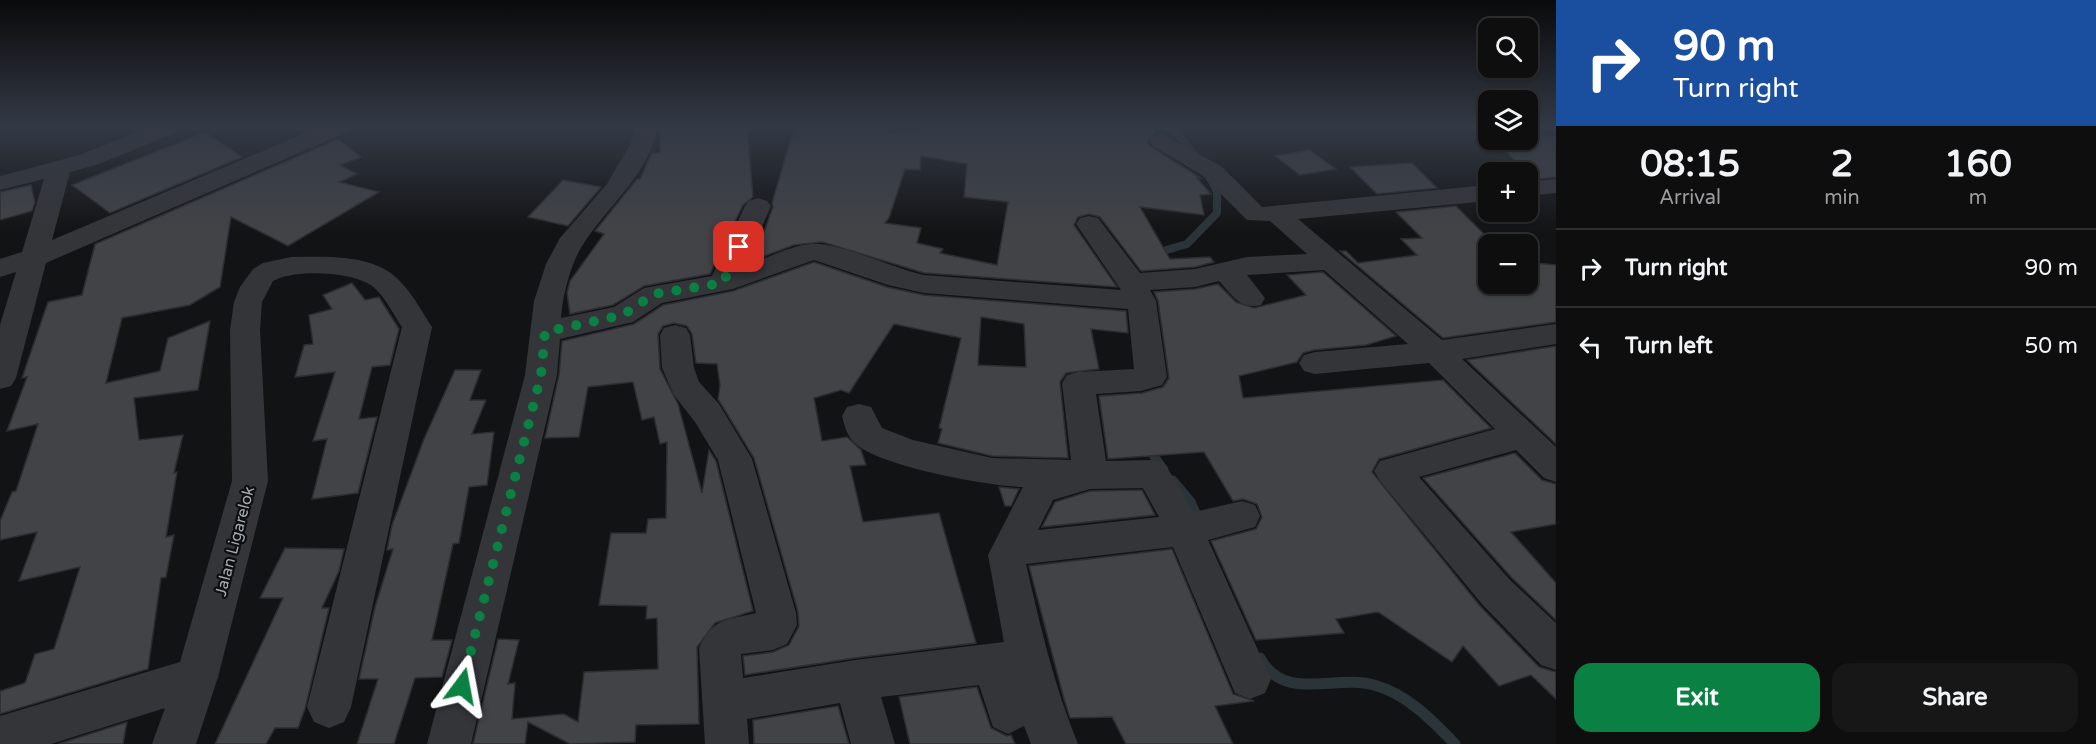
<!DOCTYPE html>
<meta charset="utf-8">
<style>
body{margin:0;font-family:"Varela Round",sans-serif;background:#171718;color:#f1f3f6;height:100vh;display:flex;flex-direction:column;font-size:22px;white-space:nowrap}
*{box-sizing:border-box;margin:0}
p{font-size:20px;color:#9b9c9e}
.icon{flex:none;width:33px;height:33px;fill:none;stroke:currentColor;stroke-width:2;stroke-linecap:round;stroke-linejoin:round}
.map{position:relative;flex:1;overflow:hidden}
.sheet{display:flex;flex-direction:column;background:#0e0e0f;width:540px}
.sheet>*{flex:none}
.guide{background:#1a4fa0;color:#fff;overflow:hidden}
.tools{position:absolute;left:1478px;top:18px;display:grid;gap:12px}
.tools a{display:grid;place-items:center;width:60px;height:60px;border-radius:12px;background:#0e0e0f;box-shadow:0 2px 4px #0004,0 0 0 2px #2e2e2f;font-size:30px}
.pin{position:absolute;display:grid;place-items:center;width:51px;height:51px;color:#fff;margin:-26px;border-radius:12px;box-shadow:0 3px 9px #0006}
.me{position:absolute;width:66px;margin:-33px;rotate:13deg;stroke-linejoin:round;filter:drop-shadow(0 0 4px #0008)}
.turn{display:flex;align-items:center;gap:21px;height:126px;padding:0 18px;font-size:27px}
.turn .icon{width:78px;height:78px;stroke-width:2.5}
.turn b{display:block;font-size:42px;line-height:51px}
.eta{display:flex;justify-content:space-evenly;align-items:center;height:102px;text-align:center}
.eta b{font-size:36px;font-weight:700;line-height:42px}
.action{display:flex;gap:12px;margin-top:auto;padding:12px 18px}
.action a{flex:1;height:69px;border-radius:18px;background:#0b8043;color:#fff;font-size:24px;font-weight:700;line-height:69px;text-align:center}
.action a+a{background:#171718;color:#f1f3f6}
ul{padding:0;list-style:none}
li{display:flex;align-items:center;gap:18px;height:78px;padding:0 18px;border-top:2px solid #2e2e2f}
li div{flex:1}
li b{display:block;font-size:22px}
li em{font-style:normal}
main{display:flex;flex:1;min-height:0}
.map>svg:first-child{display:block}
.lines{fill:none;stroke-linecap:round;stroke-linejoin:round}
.stream-far2{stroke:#2b3439;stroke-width:8}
.stream-far1{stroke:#2b3439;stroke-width:9}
.stream{stroke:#2b3439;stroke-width:11}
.building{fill:#414347;stroke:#2d2d30;stroke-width:1.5;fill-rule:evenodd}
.minor{fill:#343539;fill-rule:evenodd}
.route{stroke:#0b8043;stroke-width:10;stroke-dasharray:0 18}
.labels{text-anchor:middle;stroke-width:4.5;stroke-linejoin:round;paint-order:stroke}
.street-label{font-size:16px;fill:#a4aab4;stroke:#0d0e0f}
</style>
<main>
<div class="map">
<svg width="1556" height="744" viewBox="0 0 1556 744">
<rect width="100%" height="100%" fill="#121314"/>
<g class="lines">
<g class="stream-far2">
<path d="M1173,128L1197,159"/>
<path d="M1156,253L1187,244L1217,213V191L1210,178"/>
</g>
<g class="stream-far1">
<path d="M1146,445L1164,470"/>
<path d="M1173,480L1182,491"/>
</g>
<g class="stream">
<path d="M1180,490L1190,502L1199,522"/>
<path d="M1260,658C1284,703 1336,674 1374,685C1407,694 1432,720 1455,744"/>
</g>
</g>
<g class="building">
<path d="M690,128H747L753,197L743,205L710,274L644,286L613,305L570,314L567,293L570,281L604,234L595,231L637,179H640L652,153H660V130Z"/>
<path d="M794,128H889V133L942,128H1151L1155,133L1147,141L1151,147L1201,178H1197L1211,194L1200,195L1204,215L1140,207L1170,259L1210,257L1214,262L1195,267L1141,271L1100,217L1089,214L1078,217L1074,225L1117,287L924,273L822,242L794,245L749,262L758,243V248L773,207L772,203ZM921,156L967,164L964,197L1008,202L997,265L940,253L943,249L917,243L921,228L885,223L889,218L905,169L920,170Z"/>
<path d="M205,132L242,157L110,213L72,185Z"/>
<path d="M1527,134L1556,136V177L1529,180L1527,172H1524L1497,140H1527Z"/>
<path d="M338,139L361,157L340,165L357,174L339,182L379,192L288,246L231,217L220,287L190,305L122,318L106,383L160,371L168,338L210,321L198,390L134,398L139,440L183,435L174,473L177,472L166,537L174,535L166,577L161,578L148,669L0,714V691L25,683L35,654L54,649L80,567L19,581L37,532L0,540V521L12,492L16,491L38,424L7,431L27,377L22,378L48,302L82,295L95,244Z"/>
<path d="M1309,150L1336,169L1300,175L1275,156Z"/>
<path d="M1412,163L1437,188L1377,194L1350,167Z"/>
<path d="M563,180L601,187L568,226L528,217Z"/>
<path d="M31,185L35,202L32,211L0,220V192Z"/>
<path d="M1456,206L1494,244H1488V284H1527V262L1556,265V322L1443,338L1340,251H1346L1358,263L1417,255L1401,239L1422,238L1396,212Z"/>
<path d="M814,262L887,287L924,295L1126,311L1128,333L1091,329L1099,369L1066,373L1060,382L1068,458L992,456L938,443L942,429L939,428L961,338L894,324L849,393L841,390L814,398L822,441L847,437L861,450L866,465L850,466L863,522L939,513L976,643L855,658L745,675L743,656L773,652L789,645L799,626L798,612L754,458L718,399L720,386L717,364L696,363L692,334L687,326L674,323L663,326L658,334L660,369L678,404L702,493L709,450L716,461L753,611L715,623L697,647L699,724L636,725L635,742L570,744L528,722L525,744H473L498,639L519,640L508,684L515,683L512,719L564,714L578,722L584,672L658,669L657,618L646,619L647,606L599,605L611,533H646L648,519L666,518L667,442L660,444L654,417L642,420L633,382L588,387L579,437L545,438L559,375L562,341L634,324L663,305L733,291ZM981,317L1024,324L1026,367L978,365Z"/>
<path d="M1323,272L1396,336L1366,345L1314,350L1303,353L1297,362L1239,376L1243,398L1443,380L1491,428L1379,459L1372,472L1480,606L1539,667L1556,672V699L1531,675L1499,686L1463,646L1452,662L1378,612L1336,619L1344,633L1256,640L1211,541L1256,529L1262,517L1257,504L1243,499L1233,501L1204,452L1108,459L1099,396L1142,393L1163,387L1169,378L1158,301L1154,292L1195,289L1218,284L1236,302L1254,308L1306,295L1287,275Z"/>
<path d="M352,283L365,300L379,297L399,329L390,365L372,367L359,419L377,417L358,493L312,499L327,439L313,441L335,372L295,377L304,345L313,344L309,315L332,309L323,295Z"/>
<path d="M1556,346V444L1467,360Z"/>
<path d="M455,370H481L470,400H486L472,434L494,432L487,485L469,487L459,543L453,544L432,640H452L442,677L415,678L394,744H357L378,679H359L375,607L393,549L387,550L392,525L424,439Z"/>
<path d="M1515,453L1542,480L1556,484V524L1511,532L1556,583V620L1512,578L1423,478Z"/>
<path d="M999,487L1019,489L1011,506H1005Z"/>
<path d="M1142,490L1155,515L1042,527L1055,502L1090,491Z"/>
<path d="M285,548L344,549L339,571L322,608H329L305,709L298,728H275L266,744H215L283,598H260Z"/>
<path d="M1172,549L1233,694L1254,701L1215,706L1233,744H1126L1112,717L1070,718L1064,699L1029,566Z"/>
<path d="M977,687L991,728L1007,736L1011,735L1015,744H910L899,697Z"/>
<path d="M838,706L849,744H754L753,720Z"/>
<path d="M127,722L123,744H58Z"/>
</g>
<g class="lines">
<g class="minor">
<path d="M147,128H178L175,133L96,165L70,172L52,240L317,128H348L345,133L46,263L16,378L11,386L0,389V325L16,272L0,277V259L22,252L44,179L0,190V176L80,155Z"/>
<path d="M636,128H658C647,175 612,202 586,240C571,261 563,293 561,318L614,307L644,288L712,276L745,206L749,201L758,198L767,201L771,206L745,266C765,259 789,246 811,244C836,241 895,269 924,275L1121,290L1076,224L1080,218L1089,216L1098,218L1140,273L1195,269L1247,257L1307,254L1270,221L1247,220L1203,176L1153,146L1149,141L1153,136L1161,134L1221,166L1262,207L1488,185V201L1298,219L1442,340L1556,324V344L1462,359L1556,447V482L1544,478L1516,450L1419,477L1510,580L1556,623V670L1541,665L1482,604L1380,481L1374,471L1380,461L1495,429L1429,363L1315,374L1304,371L1299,363L1304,355L1315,352L1408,344L1324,270L1247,275L1265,298L1261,305C1240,310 1232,295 1219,281L1195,287L1150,290L1156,301L1167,377L1162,385L1141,391L1096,394L1106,461L1153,460L1165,464L1194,512L1242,501L1255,505L1260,516L1255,527L1208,540L1271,679L1265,693L1250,699L1235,693L1173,547L1026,564C1040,625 1054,686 1078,744H1031L1024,726L1008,734L993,727L979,685L881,697L895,744H851L840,703L747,719L749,744H705L699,648C713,617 728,620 756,613L718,460L695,422L674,395L662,368L660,335L664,328L675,325L686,328L690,335L694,368L699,382L719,404L752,459L796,613L797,625L787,644L773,650L741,654L743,678L855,660L1004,642L988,555L1023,487C988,486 884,467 857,445C847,437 845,427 842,416L847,407L859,404L871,407L882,428L913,440L992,458L1071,460L1062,383L1067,375L1078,372L1134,369L1128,309L924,293L888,285L814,260L733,289L662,303L633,322L560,339L557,375L471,744H427L525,375L534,301L546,264L560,238L607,184L631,143ZM1143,488L1159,517L1038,530L1053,500L1090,489Z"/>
<path d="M1556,179V193L1527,196V182Z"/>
<path d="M291,257C323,257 365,254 392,274C409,287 421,310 432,327L351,707L344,722L329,728L314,722L307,707L402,327C393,314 385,296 372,286C352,271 293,269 273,281L262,302L260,330L268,481L218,677L196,744H152L165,708L51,744H0V716L180,662L232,481L230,330L234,302L240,287L253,269L263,263Z"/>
</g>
</g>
<linearGradient id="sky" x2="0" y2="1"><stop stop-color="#0a0a0b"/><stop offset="0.55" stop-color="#333945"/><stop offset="1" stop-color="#333945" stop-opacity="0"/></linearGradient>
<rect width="1556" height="232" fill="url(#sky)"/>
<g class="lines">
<path class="route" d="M462,686L541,375L545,332L623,315L654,294L723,283L739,247"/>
</g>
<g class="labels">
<g class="street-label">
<text transform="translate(234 541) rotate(-75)" y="6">Jalan Ligarelok</text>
</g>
</g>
</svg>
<div class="tools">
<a><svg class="icon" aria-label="search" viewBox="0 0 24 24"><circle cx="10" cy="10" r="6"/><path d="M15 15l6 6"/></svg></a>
<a><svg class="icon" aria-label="layers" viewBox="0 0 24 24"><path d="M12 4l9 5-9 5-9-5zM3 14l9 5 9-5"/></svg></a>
<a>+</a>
<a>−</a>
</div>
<div class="pin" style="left:739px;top:247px;background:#d93025"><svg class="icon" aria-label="arrive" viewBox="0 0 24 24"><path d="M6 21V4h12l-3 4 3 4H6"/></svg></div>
<svg class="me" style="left:462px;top:686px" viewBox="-20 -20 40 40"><path d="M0-17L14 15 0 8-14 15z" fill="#0b8043" stroke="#fff" stroke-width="4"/></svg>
</div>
<section class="sheet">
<div class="guide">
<div class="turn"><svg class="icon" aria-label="right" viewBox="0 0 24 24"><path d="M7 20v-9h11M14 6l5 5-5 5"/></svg><div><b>90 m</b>Turn right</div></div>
</div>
<div class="eta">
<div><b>08:15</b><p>Arrival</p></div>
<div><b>2</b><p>min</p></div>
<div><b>160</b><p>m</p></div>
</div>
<ul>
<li><svg class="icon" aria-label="right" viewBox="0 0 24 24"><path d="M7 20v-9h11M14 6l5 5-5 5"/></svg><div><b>Turn right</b></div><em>90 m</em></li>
<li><svg class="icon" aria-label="left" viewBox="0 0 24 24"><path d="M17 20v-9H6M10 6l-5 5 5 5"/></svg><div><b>Turn left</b></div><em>50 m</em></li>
</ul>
<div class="action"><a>Exit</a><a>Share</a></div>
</section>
</main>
